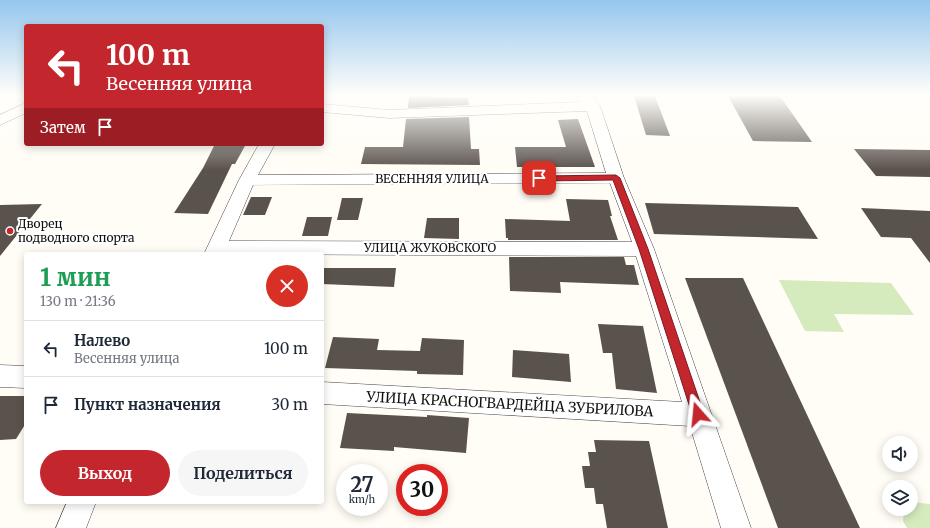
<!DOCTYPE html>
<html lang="ru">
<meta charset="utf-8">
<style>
body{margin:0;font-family:Merriweather,serif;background:#f6f6f7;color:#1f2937;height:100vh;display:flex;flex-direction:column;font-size:15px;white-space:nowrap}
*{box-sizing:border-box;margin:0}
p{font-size:13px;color:#747a83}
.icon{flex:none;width:22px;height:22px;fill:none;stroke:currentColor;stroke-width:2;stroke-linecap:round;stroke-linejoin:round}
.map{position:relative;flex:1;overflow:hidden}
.drawer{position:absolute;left:24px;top:252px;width:300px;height:252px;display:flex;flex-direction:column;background:#fff;border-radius:4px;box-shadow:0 2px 10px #0003}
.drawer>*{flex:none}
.top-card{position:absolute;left:24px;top:24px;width:300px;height:122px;border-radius:4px;box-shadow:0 2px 10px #0003;background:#c4262e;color:#fff;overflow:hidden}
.tools{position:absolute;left:882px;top:436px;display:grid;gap:8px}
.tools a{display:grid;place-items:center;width:36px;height:36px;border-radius:50%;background:#fff;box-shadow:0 2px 10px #0003;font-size:20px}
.speed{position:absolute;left:336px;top:464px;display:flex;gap:8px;font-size:20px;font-weight:700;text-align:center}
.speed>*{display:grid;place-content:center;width:52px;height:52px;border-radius:50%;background:#fff;box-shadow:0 2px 10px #0003;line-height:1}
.speed small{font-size:10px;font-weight:400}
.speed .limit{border:6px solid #d22;background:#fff;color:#111}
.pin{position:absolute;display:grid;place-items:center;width:34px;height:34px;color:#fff;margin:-17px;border-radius:8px;box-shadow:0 2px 6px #0006}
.me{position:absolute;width:44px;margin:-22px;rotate:342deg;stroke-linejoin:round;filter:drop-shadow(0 0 3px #0008)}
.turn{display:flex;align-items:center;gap:14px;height:84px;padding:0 16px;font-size:18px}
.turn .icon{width:52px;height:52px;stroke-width:2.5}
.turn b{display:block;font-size:28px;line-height:34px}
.then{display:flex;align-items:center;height:38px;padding:0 16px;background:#0003;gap:8px;font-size:15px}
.round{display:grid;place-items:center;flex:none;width:42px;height:42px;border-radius:21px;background:#f6f6f7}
.headline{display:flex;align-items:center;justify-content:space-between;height:68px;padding:0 16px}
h1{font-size:24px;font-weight:700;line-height:30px;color:#1e9e55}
.button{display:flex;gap:8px;margin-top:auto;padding:8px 16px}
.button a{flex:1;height:46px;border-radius:24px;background:#c4262e;color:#fff;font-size:16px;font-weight:700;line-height:46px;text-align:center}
.button a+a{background:#f6f6f7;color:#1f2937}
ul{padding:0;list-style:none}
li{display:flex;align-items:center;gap:12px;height:56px;padding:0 16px;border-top:1px solid #e0e1e3}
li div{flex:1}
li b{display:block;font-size:15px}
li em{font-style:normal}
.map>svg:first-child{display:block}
.green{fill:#d5ebbd}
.building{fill:#5a524d}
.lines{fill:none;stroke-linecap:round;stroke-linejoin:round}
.minor-casing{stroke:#444;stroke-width:1}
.minor{fill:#fff;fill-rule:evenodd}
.route{fill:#c4262e;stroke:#7f191e}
.poi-dot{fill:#c4262e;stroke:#fff;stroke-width:1.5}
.labels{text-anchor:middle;stroke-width:4;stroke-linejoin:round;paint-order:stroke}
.street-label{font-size:12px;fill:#111;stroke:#fff}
.poi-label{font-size:12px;fill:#111;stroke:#fff;text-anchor:start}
.near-street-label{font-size:14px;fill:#111;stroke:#fff}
</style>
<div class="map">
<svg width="930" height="528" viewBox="0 0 930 528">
<rect width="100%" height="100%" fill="#fffdf5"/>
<g class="green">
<path d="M779,280L891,283L914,315L834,314L844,332L805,331Z"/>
<path d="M911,502L930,504V528H907L903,521L904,509H911Z"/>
</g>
<g class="building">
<path d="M409,96L468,98L469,105L408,108Z"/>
<path d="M634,96H655L670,136L646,135Z"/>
<path d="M728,96H780L812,142L753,141Z"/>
<path d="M469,117L471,149H479L480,165L361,164L365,147H403L406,119Z"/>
<path d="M578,119L595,167H517L515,147H566L558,120Z"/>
<path d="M215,144H246L235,164H232L208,214L174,213L203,168Z"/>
<path d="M854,149L930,150V177L876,176Z"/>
<path d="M251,197H272L265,215H243Z"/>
<path d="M342,198H363L358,220H337Z"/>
<path d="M566,199L608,200L612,216H610L618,240H508V238H506L505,219L570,221Z"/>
<path d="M645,203L798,207L818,239L654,234Z"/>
<path d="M42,204L0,256V205Z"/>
<path d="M861,208L930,211V263L911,238L881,237Z"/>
<path d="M307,217H332L328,236H302Z"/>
<path d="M427,218H459V239L424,238Z"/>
<path d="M509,257H624L626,265H634L639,285L560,282L561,293L510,291Z"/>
<path d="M322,268H396L394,287L322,284Z"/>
<path d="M685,278H743L860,528H778Z"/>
<path d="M598,324L643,326L657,393L616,389L612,353H603Z"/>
<path d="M333,337L379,339L377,350L420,351L422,338L464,340L463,375L417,374V371L325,368Z"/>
<path d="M513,350L569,354L571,382L512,377Z"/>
<path d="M0,396H26V423L16,439L0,440Z"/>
<path d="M347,413L427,417V415L469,418L466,453L394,447V451L340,448Z"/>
<path d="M594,440L649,441L668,528H607L603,504H596L594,488H585L582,466H590L588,452H596Z"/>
</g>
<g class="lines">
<g class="minor-casing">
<g id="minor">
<path d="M576,96H591L600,106L624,178L654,249L751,528H721L690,426L322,404V382L682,402L636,256L204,254L239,180L259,144H275L258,175L606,173L587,111L389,118L322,112V104L389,110L581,102ZM610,183L632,242L229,241L253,185Z"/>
<path d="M26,103V113L0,125V115Z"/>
<path d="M0,365L26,366V388L0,387Z"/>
<path d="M67,502H96L86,528H56Z"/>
</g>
</g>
<use href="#minor" class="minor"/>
</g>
<linearGradient id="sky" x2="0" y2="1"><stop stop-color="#95c6ee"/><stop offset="0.56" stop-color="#fffefa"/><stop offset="1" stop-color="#fffefa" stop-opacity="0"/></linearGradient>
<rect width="930" height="170" fill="url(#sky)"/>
<path class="route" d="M616,175L620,178L648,249L704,414L702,418L698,420L694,418L692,414L639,249L613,180L539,181L535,178L539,176Z"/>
<circle class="poi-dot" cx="10" cy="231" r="4"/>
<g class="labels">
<g class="street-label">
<text x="432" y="183">ВЕСЕННЯЯ УЛИЦА</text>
<text x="430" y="252">УЛИЦА ЖУКОВСКОГО</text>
</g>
<g class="poi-label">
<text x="18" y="228">Дворец<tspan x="18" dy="14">подводного спорта</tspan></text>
</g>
<g class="near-street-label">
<text transform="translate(510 404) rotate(3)" y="5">УЛИЦА КРАСНОГВАРДЕЙЦА ЗУБРИЛОВА</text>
</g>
</g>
</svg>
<div class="tools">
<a><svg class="icon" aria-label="sound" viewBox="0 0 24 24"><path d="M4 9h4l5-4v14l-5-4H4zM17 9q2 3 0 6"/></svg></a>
<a><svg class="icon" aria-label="layers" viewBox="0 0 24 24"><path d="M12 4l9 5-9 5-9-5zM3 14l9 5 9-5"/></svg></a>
</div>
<div class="speed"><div>27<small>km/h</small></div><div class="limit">30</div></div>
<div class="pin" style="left:539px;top:178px;background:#d93025"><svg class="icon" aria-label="arrive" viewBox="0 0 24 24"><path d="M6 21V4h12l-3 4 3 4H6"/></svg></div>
<svg class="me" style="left:698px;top:414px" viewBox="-20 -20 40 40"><path d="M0-17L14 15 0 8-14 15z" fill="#c4262e" stroke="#fff" stroke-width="4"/></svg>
<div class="top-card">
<div class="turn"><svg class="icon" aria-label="left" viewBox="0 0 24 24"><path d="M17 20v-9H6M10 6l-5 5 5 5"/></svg><div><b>100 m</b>Весенняя улица</div></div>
<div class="then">Затем<svg class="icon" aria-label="arrive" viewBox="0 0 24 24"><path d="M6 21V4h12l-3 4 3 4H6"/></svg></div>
</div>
<section class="drawer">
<div class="headline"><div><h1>1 мин</h1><p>130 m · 21:36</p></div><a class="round" style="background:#d93025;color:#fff"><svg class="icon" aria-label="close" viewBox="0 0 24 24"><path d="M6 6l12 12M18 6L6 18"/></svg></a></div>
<ul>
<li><svg class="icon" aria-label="left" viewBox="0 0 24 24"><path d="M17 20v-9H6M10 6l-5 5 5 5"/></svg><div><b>Налево</b><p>Весенняя улица</p></div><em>100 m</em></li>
<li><svg class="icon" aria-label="arrive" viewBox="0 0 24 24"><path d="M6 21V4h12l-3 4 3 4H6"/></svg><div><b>Пункт назначения</b></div><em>30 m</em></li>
</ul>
<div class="button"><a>Выход</a><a>Поделиться</a></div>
</section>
</div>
